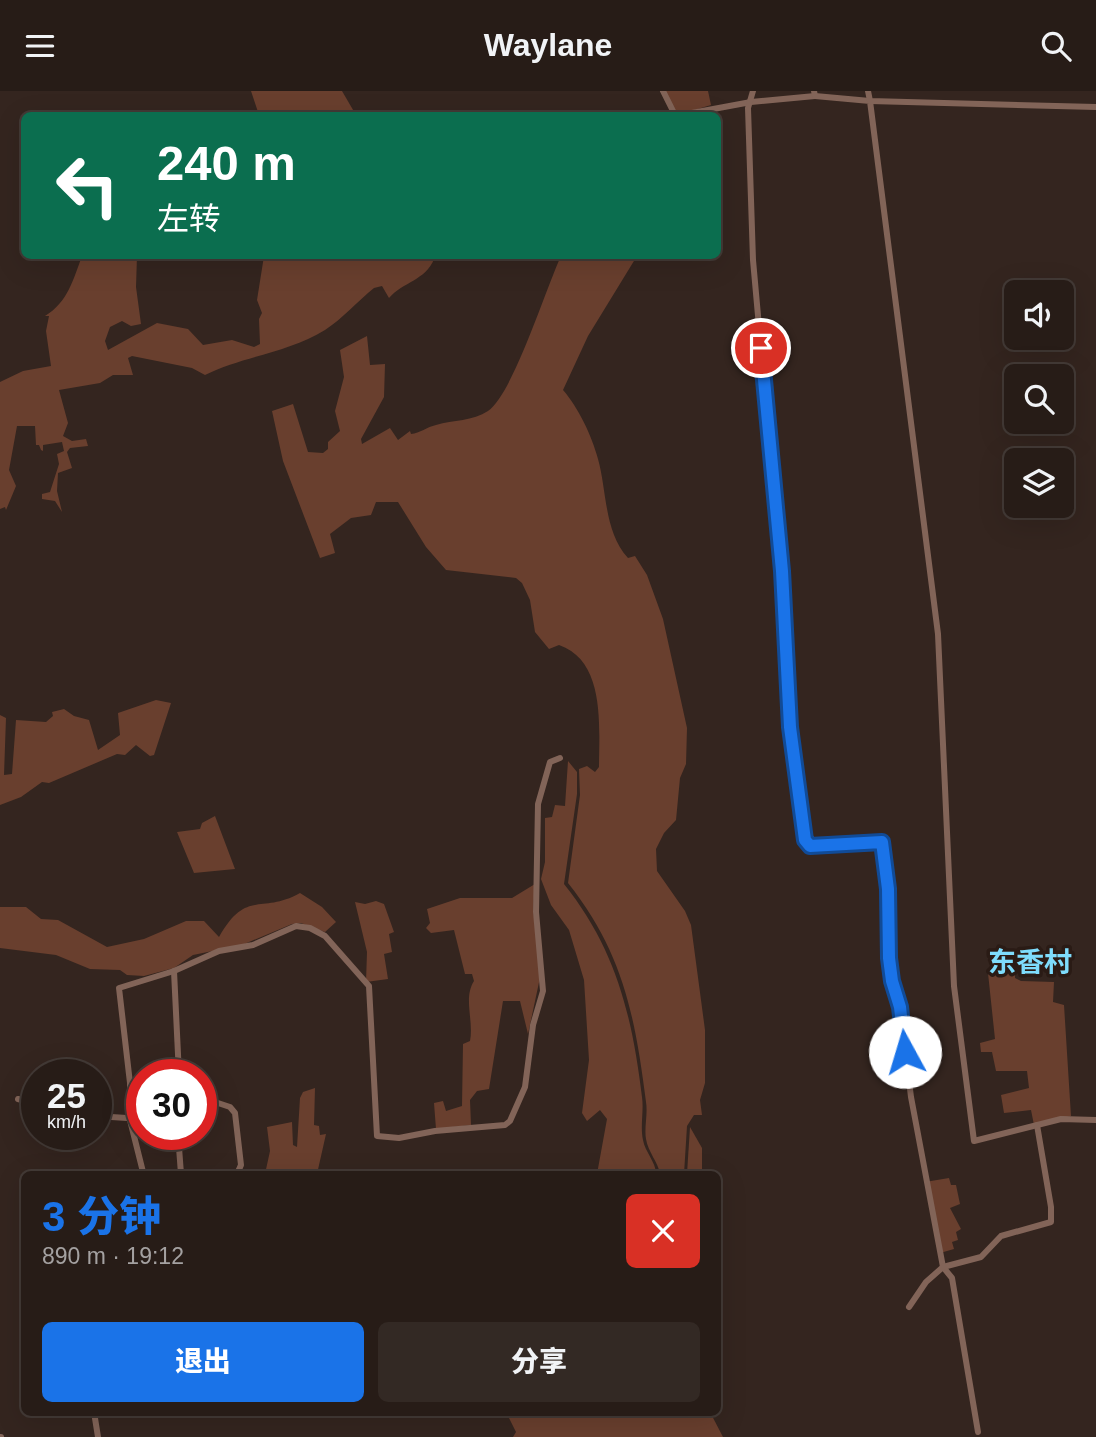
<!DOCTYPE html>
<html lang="zh">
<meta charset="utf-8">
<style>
body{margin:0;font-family:Arial,"Noto Sans SC",sans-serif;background:#332924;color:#f1f3f6;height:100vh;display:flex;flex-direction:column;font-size:26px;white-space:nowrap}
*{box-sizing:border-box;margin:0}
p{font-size:23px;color:#a4a1a1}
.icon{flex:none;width:38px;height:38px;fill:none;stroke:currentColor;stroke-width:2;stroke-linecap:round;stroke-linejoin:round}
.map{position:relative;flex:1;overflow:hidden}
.sheet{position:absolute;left:21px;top:1080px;width:700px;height:245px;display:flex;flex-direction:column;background:#271c17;border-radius:10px;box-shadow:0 7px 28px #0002,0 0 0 2px #433a36}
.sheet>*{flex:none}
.banner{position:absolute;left:21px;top:21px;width:700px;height:147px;border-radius:10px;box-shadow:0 7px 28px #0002,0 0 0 2px #433a36;background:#0b6e4f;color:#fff;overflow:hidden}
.fabs{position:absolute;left:1004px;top:189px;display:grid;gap:14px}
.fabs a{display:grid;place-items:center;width:70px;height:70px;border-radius:10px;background:#271c17;box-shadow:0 7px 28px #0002,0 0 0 2px #433a36;font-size:35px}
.speed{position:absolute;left:21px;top:968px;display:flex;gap:14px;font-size:35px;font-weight:700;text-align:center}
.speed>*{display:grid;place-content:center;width:91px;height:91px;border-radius:50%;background:#271c17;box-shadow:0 7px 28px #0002,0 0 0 2px #433a36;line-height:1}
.speed small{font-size:18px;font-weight:400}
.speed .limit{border:10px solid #d22;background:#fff;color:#111}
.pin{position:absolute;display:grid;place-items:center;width:60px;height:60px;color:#fff;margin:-30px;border:4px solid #fff;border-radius:50%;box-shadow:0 2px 7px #0007}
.me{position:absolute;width:77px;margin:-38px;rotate:354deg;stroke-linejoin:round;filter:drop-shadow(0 0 5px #0008)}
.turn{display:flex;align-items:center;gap:24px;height:147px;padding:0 21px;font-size:32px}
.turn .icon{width:91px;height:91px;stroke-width:2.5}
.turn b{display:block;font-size:49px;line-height:60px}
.round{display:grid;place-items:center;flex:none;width:74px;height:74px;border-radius:10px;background:#332924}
.headline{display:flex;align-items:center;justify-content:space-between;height:119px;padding:0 21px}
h1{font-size:42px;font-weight:800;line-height:52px;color:#1a73e8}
.cta{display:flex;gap:14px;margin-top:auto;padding:14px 21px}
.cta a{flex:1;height:80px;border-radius:10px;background:#1a73e8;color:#fff;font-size:28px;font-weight:800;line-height:80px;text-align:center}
.cta a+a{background:#332924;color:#f1f3f6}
header{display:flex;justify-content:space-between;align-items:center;height:91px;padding:0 21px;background:#271c17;font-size:32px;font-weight:800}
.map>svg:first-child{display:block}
.green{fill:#693f2e}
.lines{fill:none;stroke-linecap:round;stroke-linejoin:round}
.minor{stroke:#826458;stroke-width:6}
.route-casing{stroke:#114b97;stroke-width:18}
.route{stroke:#1a73e8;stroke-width:12}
.labels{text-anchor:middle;stroke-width:7;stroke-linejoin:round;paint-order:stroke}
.quarter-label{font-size:28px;font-weight:bold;fill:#7edcfc;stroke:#2a1b15}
</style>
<header><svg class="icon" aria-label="menu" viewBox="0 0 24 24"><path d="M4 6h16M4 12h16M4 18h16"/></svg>Waylane<svg class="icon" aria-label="search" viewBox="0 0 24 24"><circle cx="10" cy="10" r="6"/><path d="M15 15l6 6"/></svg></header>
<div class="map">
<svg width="1096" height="1346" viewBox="0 0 1096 1346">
<rect width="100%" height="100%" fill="#34251f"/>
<g class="green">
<path d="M251,0H342L356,24H259Z"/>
<path d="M663,0H708L711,14L691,20H673Z"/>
<path d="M432,165L434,168C426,189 403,191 389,207L382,195L374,197C358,210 342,228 325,239C288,262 243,265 205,284L192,277L132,265L128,267L133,284H113L100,292L59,299L68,332L63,345L72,350L86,348L88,355L70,357L67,361L72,377L58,382L57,400L62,421L55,410L42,408V403L50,401L59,373L57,363L64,360L62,351L43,354V360L41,359L39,354H36L35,335H17L9,379L16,395L6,419L5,416L0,418V291L23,280L51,275L46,240L49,225H45C68,211 73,189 82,165H137L136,196L141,233L131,235L122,230L110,236L105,250L108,259L157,232L188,238L203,254L232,249L254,256L260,253L259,228L262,222L257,209L264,165Z"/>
<path d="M561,165H637L588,245L563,299C578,316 592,345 598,368C607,400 604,441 628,467L635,465L647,484L663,528L687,637L686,673L680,687L676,729L664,742L656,758L657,780L685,820L691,834L705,939V992L700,1009L702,1024H694L687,1035L684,1083H660C658,1071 648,1061 646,1048C644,1037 648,1023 646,1011C635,925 623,861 568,792L580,704L579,678L587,675L595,681L599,676C599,637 606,570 559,554L549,558L535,541L530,509L522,492L516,487L446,479L426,456L398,411H376L371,424L351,427L330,443L335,462L320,467L283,370L272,320L293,313L308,361L323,362L328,358V351L340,340L335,320L344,286L340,259L367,245L370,274L385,273L384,306L361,348L362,353L390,337L398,349L410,340L411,343C420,342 427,336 436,334C453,329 473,330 488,320C513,303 546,197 561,165Z"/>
<path d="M156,609L171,612L154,664L150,665L136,654L125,664L117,663L49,692L42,691L21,706L0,714V624L6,627L4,684L12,683L16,629L46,631L53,625L52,621L64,618L74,625L89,629L98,659L120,644L118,622Z"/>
<path d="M568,670L577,681V703L564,793C616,858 632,924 642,1006C644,1020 640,1035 643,1049C645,1061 656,1071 656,1083H597L607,1028L600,1019L587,1030L582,1022L589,969L584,889L569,839L551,814L541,788L545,771V727L552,726L555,714L565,715Z"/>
<path d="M215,725L235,778L194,782L177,741L200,738L202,732Z"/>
<path d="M535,793L533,818L541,882L528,943L520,910H503L489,998L477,1000L470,1009L471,1034L436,1038L434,1012L443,1010L446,1020L462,1015L463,953L470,950C474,930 463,907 474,890L472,883H465L454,839L431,842L426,837L430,832L427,818L460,807H512Z"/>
<path d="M300,802L322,816L336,831L325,841L301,832L292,833L242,854L193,864L174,877L144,885L127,884L120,879L90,878L56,864L0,857V816H26L41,828L58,829L107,856L144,848L186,830H204L219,846C247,797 261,824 300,802Z"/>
<path d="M376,810L384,813L394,841L389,843L392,861L384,863L388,888L366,891L367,861L355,811L365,813Z"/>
<path d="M1009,874L1015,875V887L1021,890L1054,891L1053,911L1064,914L1071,1025L1034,1034L1031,1019L1004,1022L1001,1004L1029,997L1027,980H996L992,961H981L980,952L995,948L988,882Z"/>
<path d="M315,997L314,1034L319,1035L320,1044L326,1043L317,1083H265L270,1060L267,1036L292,1031L293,1054L297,1056L300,1007L303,1001Z"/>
<path d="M690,1036L702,1057V1083H687Z"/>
<path d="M949,1087L951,1094H956L960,1113L950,1117L961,1138L956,1141L958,1149L952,1151L954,1158L940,1162L925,1091Z"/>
<path d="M506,1321H710L723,1346H513L516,1341Z"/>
</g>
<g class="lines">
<g class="minor">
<path d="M663,0L674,22L681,24L751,11L815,5"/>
<path d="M753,0L748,17L753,169L781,480L790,636L805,749L810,755L882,751L888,798L892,890L900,916L911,1006L943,1176L952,1187L978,1341"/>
<path d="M814,0L815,5L870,10L938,543L954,895L974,1050L1061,1028L1096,1029"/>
<path d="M868,0L870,10L1096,16"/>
<path d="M174,880L179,984"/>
<path d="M18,1008L37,1013"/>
<path d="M201,1018L218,1012L230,1016L235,1022L241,1074L237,1083"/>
<path d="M96,1025L142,1028"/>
<path d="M178,1043L181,1083"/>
<path d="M143,1081L130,1029V992L119,897L174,880L219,860L253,854L296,835L310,837L325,845L369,895L377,1045L399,1047L435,1040L505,1034L510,1030L525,996L533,934L543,900L536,821L538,713L550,671L560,667"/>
<path d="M909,1216L926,1191L943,1176L981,1166L1001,1145L1051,1131V1116L1037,1034"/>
<path d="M94,1321L98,1346"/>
<path d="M0,1346H1"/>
</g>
</g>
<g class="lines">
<g class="route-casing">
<path id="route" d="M761,257L782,480L790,636L805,749L810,755L882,751L888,798L889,867L892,890L900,916L905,961"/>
</g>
<use href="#route" class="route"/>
</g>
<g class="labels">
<g class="quarter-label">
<text x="1030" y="881">东香村</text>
</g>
</g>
</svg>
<div class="fabs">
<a><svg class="icon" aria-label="sound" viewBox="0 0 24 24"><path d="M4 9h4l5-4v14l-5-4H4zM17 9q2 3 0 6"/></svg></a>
<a><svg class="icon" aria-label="search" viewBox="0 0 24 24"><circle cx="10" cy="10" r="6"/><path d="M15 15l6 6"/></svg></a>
<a><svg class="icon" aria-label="layers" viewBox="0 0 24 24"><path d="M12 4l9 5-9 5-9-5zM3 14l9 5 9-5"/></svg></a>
</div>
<div class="speed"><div>25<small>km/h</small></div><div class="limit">30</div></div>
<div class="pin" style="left:761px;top:257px;background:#d93025"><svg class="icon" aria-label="arrive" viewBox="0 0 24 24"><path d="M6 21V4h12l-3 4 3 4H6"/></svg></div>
<svg class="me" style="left:905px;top:961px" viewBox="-20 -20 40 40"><circle r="19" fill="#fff"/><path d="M0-13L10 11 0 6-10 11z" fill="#1a73e8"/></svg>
<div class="banner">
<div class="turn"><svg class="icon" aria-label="left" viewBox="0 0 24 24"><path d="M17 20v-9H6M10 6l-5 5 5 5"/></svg><div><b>240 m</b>左转</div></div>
</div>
<section class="sheet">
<div class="headline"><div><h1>3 分钟</h1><p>890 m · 19:12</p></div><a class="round" style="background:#d93025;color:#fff"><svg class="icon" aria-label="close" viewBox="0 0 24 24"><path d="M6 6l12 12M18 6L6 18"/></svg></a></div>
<div class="cta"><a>退出</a><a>分享</a></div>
</section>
</div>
